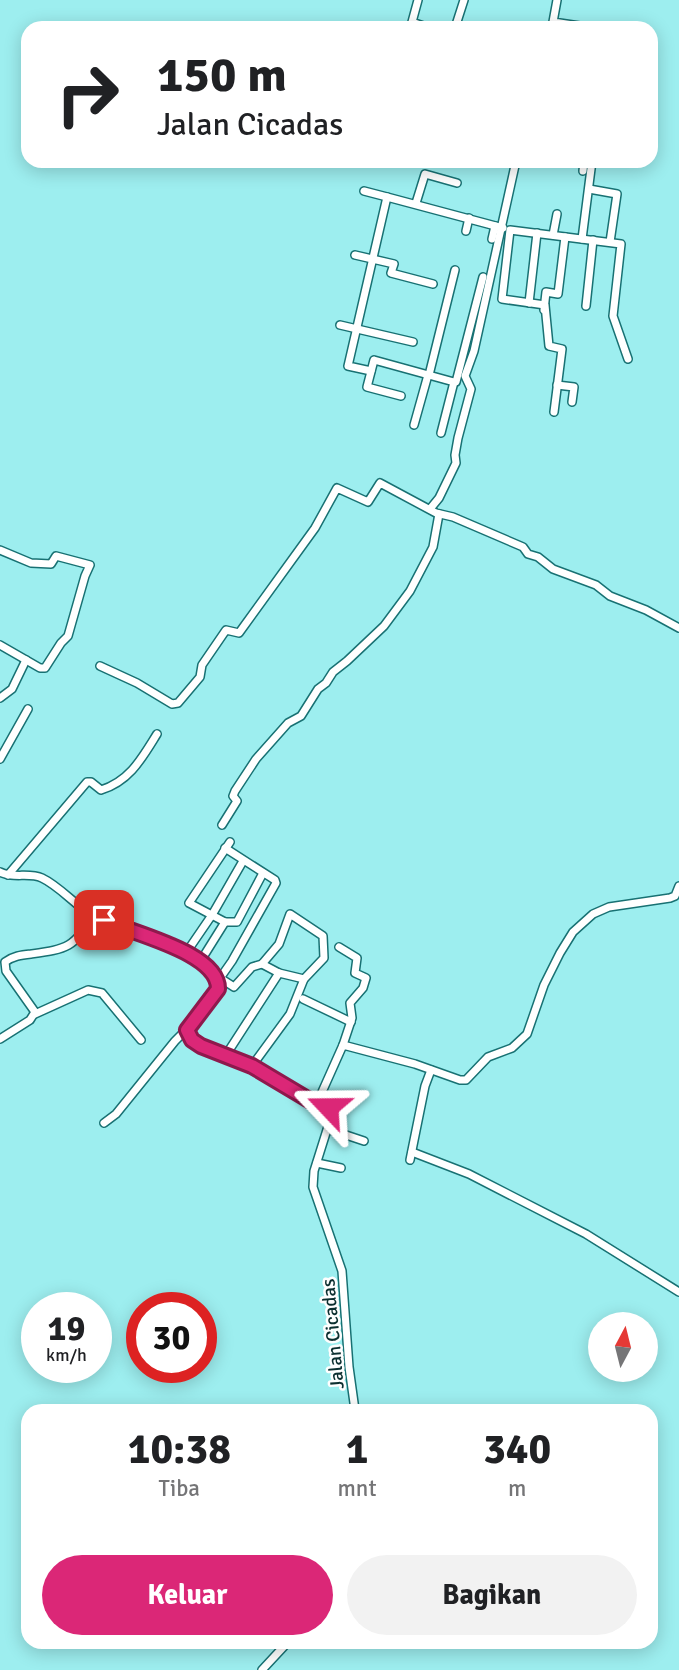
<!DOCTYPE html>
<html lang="id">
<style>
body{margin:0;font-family:Signika,sans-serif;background:#f2f2f2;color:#202124;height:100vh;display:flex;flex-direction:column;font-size:26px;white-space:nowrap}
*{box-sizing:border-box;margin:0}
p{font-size:23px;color:#757577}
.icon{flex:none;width:38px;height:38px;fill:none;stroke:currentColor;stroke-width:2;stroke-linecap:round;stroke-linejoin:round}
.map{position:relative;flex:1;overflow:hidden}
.side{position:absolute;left:21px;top:1404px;width:637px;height:245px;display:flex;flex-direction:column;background:#fff;border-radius:21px;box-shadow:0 4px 18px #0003}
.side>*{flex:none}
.banner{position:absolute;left:21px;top:21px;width:637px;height:147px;border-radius:21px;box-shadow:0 4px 18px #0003;background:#fff;color:#202124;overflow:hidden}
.needle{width:46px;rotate:7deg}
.tools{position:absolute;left:588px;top:1312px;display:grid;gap:14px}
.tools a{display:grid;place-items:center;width:70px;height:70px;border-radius:50%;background:#fff;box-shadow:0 4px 18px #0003;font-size:35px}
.speed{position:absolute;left:21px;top:1292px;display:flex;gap:14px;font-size:35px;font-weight:700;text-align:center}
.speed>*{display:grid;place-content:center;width:91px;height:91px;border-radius:50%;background:#fff;box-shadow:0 4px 18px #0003;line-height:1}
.speed small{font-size:18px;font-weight:400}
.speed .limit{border:10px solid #d22;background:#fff;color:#111}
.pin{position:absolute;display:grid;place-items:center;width:60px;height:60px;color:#fff;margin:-30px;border-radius:14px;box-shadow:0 4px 10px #0006}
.me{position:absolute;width:77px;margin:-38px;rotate:293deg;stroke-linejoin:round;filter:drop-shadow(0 0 5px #0008)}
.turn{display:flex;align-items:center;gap:24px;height:147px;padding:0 21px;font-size:32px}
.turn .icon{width:91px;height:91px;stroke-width:2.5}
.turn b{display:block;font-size:49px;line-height:60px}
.eta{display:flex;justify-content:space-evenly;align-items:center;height:119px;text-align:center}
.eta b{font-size:42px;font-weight:700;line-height:49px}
.button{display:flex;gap:14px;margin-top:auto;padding:14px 21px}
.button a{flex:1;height:80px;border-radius:42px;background:#db2777;color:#fff;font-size:28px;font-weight:700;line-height:80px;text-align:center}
.button a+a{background:#f2f2f2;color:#202124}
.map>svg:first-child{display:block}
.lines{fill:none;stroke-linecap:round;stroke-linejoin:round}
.minor-casing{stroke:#187173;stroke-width:10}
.minor{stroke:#fff;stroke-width:7}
.route-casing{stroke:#8e194d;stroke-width:18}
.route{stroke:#db2777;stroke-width:12}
.labels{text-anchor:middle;stroke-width:5;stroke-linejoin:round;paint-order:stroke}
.street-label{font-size:19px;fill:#0c2f30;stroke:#fefefe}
</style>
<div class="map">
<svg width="679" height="1670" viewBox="0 0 679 1670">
<rect width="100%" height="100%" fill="#9deeef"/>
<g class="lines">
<g class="minor-casing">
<g id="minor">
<path d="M418,0L412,22L429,28"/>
<path d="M557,0L553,22L593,28"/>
<path d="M455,28L464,0"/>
<path d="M600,161L615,163"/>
<path d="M583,171L584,161"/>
<path d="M589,189L617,194L610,242"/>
<path d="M364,191L387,197"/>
<path d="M416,203L425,174L457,183"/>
<path d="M466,231L469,218"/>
<path d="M553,235L557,214"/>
<path d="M492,239L495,226"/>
<path d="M582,239L592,161"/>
<path d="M355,255L394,264L391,273L433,284"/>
<path d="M529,303L537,233"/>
<path d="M586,306L593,240"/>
<path d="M544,310L546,292L558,294L565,237"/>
<path d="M340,325L413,342"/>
<path d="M371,371L348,366L387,197L503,228"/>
<path d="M429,375L455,270"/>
<path d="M454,382H456L483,277"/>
<path d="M557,385L574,387L572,402"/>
<path d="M401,396L367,387L374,360L454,382L441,433"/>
<path d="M554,412L562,349L549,346L545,305L502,299L510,230L621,244L613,316L628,359"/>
<path d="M414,425L428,375"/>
<path d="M430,509L439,498L456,463L455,455L458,438L471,389L465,376L474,351L516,161"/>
<path d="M0,550L31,563L51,564L56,556L90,565L85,576L68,636L61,643L45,668H40L0,645"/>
<path d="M100,666L137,683L172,704L178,703L200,677L202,665L226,630L239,633L315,528L337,488L368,502L380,483L436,513L453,517L523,547L528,554L538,557L553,569L596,585L610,596L646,610L679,628"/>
<path d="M0,698L12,689L26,660"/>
<path d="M0,759L28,709"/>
<path d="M222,825L237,801L233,796L235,791L256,759L288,723L301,716L318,689L326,683L333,672L347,661L384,626L410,591L433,547L439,514"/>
<path d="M230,842L189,903L225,922H237L263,873"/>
<path d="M0,872C13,879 29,872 42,878C61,887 75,906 94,916C121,930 219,951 218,989L187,1029L192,1039L201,1046L252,1066L298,1094L321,1103L330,1109L331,1117L314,1171L313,1187L342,1271L349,1367L355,1410"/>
<path d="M8,875L87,782H91L101,790C130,781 142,758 157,734"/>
<path d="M339,947L357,958L355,973L366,978L363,988L350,1003L352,1018L343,1045"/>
<path d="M186,953L212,915L243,861"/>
<path d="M200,962L225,922"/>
<path d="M262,964L279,973L304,979"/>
<path d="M220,978L234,987L252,967L262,964L279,944L290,914L323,936L324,958L304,979L290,1014L252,1066"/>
<path d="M218,981L232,961L276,883L275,880L225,848"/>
<path d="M303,999L351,1022"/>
<path d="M35,1014L88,990L102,993L141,1040"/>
<path d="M0,1039L30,1020L35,1012L6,971L5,962C13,956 21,955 31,954C66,949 75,948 93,915"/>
<path d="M226,1055L279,973"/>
<path d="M318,1101L343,1045L415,1064L460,1080H466L488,1057L512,1048L527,1034L544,985L560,953L573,932L593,914L609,907L670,898L675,896L679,886"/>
<path d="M104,1123L116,1114L175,1041L187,1029"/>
<path d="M328,1129L364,1141"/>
<path d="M412,1152L469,1174L586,1234L679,1292"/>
<path d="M410,1160L425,1086L431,1070"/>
<path d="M317,1163L341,1168"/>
<path d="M262,1670L288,1642"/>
</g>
</g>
<use href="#minor" class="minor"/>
</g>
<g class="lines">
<g class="route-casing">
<path id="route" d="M104,920C130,933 219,952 218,989L187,1030L192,1040L201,1046L252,1066L309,1100L328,1107"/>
</g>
<use href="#route" class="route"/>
</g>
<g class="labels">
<g class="street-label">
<text transform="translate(332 1334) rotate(-95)" y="7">Jalan Cicadas</text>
</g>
</g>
</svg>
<div class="tools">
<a><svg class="needle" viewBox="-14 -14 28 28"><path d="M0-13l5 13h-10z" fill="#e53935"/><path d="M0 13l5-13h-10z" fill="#757577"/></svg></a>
</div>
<div class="speed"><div>19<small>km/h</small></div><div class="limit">30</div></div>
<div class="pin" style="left:104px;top:920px;background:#d93025"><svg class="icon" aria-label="arrive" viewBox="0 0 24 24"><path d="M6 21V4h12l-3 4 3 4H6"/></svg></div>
<svg class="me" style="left:328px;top:1107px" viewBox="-20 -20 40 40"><path d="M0-17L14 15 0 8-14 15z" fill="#db2777" stroke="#fff" stroke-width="4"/></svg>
<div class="banner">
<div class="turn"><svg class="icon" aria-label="right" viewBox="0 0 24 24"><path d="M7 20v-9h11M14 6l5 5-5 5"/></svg><div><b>150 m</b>Jalan Cicadas</div></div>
</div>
<section class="side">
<div class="eta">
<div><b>10:38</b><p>Tiba</p></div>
<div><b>1</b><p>mnt</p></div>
<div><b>340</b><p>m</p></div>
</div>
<div class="button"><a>Keluar</a><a>Bagikan</a></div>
</section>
</div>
